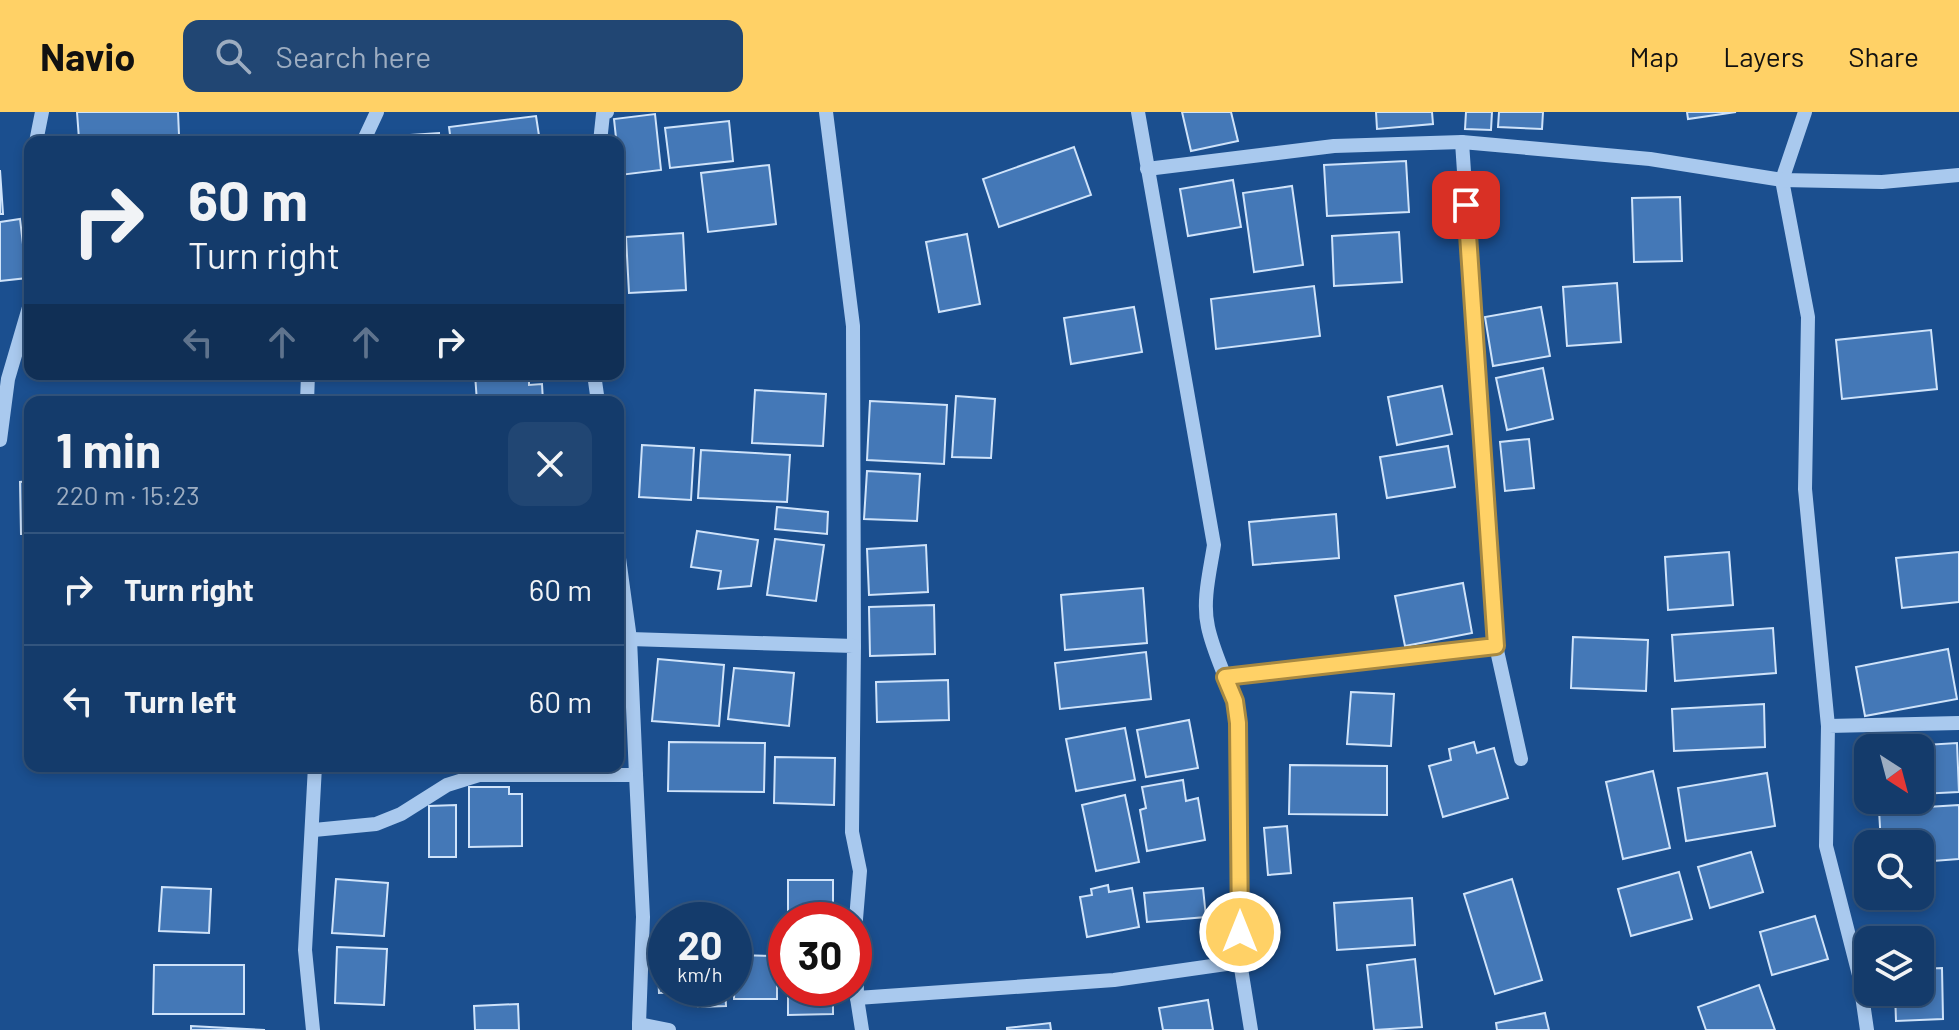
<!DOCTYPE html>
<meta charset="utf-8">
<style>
body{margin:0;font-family:Barlow,sans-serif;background:#214673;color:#f1f3f6;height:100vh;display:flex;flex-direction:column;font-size:30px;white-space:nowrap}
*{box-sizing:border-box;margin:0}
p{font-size:26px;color:#9dadc1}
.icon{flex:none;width:44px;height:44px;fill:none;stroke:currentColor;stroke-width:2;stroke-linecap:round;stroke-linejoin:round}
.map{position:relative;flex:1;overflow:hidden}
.drawer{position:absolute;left:24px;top:284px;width:600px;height:376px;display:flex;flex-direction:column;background:#143b6b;border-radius:16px;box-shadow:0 4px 12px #0003,0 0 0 2px #33557e}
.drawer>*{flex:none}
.guide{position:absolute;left:24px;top:24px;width:600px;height:244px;border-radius:16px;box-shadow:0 4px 12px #0003,0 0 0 2px #33557e;background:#143b6b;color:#f1f3f6;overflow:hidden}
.needle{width:52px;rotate:144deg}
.tools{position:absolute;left:1854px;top:622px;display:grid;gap:16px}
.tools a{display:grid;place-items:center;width:80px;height:80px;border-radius:16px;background:#143b6b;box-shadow:0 4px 12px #0003,0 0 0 2px #33557e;font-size:40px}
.speed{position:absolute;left:648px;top:790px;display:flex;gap:16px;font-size:40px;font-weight:700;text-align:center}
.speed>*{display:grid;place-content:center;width:104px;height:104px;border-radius:50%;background:#143b6b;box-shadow:0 4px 12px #0003,0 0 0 2px #33557e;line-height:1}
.speed small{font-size:20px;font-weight:400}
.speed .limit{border:12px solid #d22;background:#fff;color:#111}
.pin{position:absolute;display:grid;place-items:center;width:68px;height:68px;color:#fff;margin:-34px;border-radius:16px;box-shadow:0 4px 12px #0006}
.me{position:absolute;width:88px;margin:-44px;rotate:0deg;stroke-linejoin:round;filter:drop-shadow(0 0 6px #0008)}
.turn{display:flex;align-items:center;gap:28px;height:168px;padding:0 32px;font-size:36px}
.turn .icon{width:104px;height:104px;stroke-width:2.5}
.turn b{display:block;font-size:56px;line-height:68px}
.lanes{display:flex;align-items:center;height:76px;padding:0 32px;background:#0003;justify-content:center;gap:40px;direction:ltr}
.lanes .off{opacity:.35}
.round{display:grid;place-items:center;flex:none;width:84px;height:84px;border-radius:16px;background:#214673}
.head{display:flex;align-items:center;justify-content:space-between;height:136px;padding:0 32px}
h1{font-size:48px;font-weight:700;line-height:60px}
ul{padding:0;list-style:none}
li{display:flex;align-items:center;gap:24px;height:112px;padding:0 32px;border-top:2px solid #33557e}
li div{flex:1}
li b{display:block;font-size:30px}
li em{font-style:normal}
header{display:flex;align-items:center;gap:48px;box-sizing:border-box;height:112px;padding:0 40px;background:#ffd166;color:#111}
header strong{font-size:38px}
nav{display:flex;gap:44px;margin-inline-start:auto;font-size:28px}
.search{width:560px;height:72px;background:#214673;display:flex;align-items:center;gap:20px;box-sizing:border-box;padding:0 28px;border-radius:16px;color:#9dadc1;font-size:30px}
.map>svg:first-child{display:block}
.building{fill:#4478b7;stroke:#cfe3fa;stroke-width:2}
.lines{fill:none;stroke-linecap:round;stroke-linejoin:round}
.minor{stroke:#a9c9ee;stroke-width:14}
.route-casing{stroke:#a68842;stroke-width:20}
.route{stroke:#ffd166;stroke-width:14}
</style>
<header>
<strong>Navio</strong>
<div class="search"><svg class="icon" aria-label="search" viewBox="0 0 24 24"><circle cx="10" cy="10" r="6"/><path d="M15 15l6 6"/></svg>Search here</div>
<nav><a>Map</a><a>Layers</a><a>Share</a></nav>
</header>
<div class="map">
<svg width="1959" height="918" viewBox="0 0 1959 918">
<rect width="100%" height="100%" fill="#1b4f8f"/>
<g class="building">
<path d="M77,0H178L179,23L79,27Z"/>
<path d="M1182,0H1231L1238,29L1191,39Z"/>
<path d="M1376,0H1432L1433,12L1377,17Z"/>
<path d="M1466,0H1492L1491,18L1465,17Z"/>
<path d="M1499,0H1543L1542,17L1498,15Z"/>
<path d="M1687,0H1736L1688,7Z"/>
<path d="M655,2L661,58L620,63L614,7Z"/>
<path d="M536,4L540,30H451L449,15Z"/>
<path d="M729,9L733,49L670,56L665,16Z"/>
<path d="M439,21V30H382L381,25Z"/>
<path d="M1074,35L1091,83L999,115L983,67Z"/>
<path d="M1406,49L1409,100L1327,104L1324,53Z"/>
<path d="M769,53L776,112L708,120L701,61Z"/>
<path d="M0,58L3,102H0Z"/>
<path d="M1233,68L1241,115L1188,124L1180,77Z"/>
<path d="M1292,74L1303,153L1254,160L1243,81Z"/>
<path d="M1680,85L1682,149L1634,150L1632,86Z"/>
<path d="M20,107L27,166L0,169V110Z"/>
<path d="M1399,120L1402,170L1334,174L1332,124Z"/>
<path d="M683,121L686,178L629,181L626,125Z"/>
<path d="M967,122L980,192L939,200L926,130Z"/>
<path d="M1617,171L1621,230L1567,234L1563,175Z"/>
<path d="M1314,174L1320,224L1216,237L1211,187Z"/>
<path d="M1134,195L1142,240L1071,252L1064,206Z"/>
<path d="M1541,195L1550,244L1493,254L1485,205Z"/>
<path d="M1931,218L1937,277L1842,287L1836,228Z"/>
<path d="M1543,256L1553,307L1507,318L1496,266Z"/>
<path d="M475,262H529V273L542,272L543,290H477Z"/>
<path d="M1442,274L1452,322L1397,333L1388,285Z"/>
<path d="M755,278L826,282L823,334L752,331Z"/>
<path d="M956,284L995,287L991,346L952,345Z"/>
<path d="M870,289L947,293L944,352L867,348Z"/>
<path d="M1529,327L1534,376L1505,379L1500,330Z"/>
<path d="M642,333L694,336L691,388L639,385Z"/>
<path d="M1448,334L1455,375L1387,386L1380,345Z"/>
<path d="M701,338L790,343L787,390L698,386Z"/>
<path d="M867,359L920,362L917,409L864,407Z"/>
<path d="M30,369V422H21L20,370Z"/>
<path d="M777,395L828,400L827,422L775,417Z"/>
<path d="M1336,402L1339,446L1253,453L1249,410Z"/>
<path d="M697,419L758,428L751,474L718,477L721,459L691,455Z"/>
<path d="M775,427L824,433L816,489L767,483Z"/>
<path d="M926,433L928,480L869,483L867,437Z"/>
<path d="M1729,440L1733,493L1668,498L1665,445Z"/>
<path d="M1959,440V490L1902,496L1896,446Z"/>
<path d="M1463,471L1472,521L1405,534L1395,484Z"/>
<path d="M1143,476L1147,531L1065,538L1061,483Z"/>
<path d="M934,493L935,542L870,544L869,495Z"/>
<path d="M1773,516L1776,561L1675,569L1672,523Z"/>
<path d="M1573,525L1648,528L1646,579L1571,576Z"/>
<path d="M1948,537L1957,587L1865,604L1856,555Z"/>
<path d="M1146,540L1151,587L1060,597L1055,551Z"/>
<path d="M658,547L724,553L719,614L652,609Z"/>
<path d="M734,556L794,561L789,614L728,607Z"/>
<path d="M948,568L949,608L877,610L876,570Z"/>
<path d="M1351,580L1394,582L1391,634L1347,632Z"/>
<path d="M1764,592L1765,635L1674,639L1672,597Z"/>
<path d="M1189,608L1198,656L1146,665L1137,618Z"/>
<path d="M1125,616L1135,668L1076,679L1066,627Z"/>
<path d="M669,630L765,631L764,680L668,679Z"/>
<path d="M1474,630L1477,641L1494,636L1508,686L1443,705L1429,654L1451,648L1449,637Z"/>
<path d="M1957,631L1959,680L1920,682V636H1875Z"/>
<path d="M775,645L835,646L834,693L774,691Z"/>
<path d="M1290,653L1387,654V703L1289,702Z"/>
<path d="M1653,659L1670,736L1623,747L1606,670Z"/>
<path d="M1767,661L1775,714L1686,729L1678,676Z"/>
<path d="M1183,668L1186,689L1198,686L1205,728L1147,739L1140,698L1146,696L1142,675Z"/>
<path d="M469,675H509V682H522V734L469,735Z"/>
<path d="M1125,683L1139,750L1096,759L1082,693Z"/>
<path d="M456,693V745H429V694Z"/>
<path d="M1959,693V747L1920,750V732H1881L1879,698Z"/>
<path d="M1287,714L1291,761L1268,763L1264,716Z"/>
<path d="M1751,740L1763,780L1710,796L1698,755Z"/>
<path d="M1679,760L1692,807L1631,824L1618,777Z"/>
<path d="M336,767L388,771L384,824L332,821Z"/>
<path d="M1512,767L1542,868L1495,882L1464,782Z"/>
<rect x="788" y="768" width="45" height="40"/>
<path d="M1108,773L1109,780L1132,776L1139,815L1087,825L1080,785L1092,783L1091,777Z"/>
<path d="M162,775L211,777L209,821L159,819Z"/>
<path d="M1203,776L1206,805L1147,810L1144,781Z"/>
<path d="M1412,786L1415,833L1337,838L1334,791Z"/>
<path d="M1815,804L1828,847L1772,863L1760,820Z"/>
<path d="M337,835L387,837L384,893L335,891Z"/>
<path d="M657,836H666V876H692V880L659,881Z"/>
<path d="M735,843L777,844V887H734Z"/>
<path d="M1415,847L1422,915L1374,918L1367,853Z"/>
<path d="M154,853H244V902H153Z"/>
<path d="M1942,856L1943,907L1896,909L1895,880H1920V857Z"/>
<path d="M1759,873L1775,918H1706L1698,895Z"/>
<path d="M698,876H725L726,894L698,895Z"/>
<path d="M788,876H833V902L788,903Z"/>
<path d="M1208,888L1213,918H1163L1159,896Z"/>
<path d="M518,892L519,918H475L474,894Z"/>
<path d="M1545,901L1549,918H1497L1496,911Z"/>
<path d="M1050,911L1051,918H1007V916Z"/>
<path d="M191,914L265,918H191Z"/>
</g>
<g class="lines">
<g class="minor">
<path d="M826,0L853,214L854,534"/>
<path d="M1138,0L1214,433C1210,459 1202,489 1208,515C1215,548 1234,577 1238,611L1240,850L1251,918"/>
<path d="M1805,0L1782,68L1808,205L1805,377L1828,614"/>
<path d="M36,30L42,0"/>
<path d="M363,30L377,0"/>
<path d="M600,30L603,2L607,0"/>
<path d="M1147,57L1334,34L1462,30L1650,47L1782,68L1882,70L1959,63"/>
<path d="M594,262L598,290"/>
<path d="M307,290L308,262"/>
<path d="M0,328L8,267L30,192"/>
<path d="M618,439L630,527"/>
<path d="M1496,534L1521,647"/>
<path d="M1225,565L1496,534L1462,30"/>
<path d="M636,663L630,527L854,534L852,720L860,759L856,807L857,886"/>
<path d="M314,718L376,712L401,702L447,673L479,663H636L643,805L639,912"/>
<path d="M313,918L305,838L315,654"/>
<path d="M639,918V912L669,918"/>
<path d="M862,918L857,886L1114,868L1240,850"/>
<path d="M1867,918L1859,863L1826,734L1828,614L1959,611"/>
</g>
</g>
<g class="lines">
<g class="route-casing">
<path id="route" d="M1240,820L1238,611L1235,589L1225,565L1496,534L1466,93"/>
</g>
<use href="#route" class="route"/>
</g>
</svg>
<div class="tools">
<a><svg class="needle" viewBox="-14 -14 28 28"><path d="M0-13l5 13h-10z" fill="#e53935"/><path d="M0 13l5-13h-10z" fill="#9dadc1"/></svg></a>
<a><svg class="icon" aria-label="search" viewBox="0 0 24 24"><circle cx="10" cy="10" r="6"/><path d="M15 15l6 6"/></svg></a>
<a><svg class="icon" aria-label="layers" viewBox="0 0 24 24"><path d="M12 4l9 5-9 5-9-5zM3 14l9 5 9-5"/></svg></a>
</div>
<div class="speed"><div>20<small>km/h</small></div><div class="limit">30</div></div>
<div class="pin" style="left:1466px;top:93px;background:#d93025"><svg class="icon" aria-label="arrive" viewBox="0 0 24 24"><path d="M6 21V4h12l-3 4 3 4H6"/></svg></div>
<svg class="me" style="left:1240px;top:820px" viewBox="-20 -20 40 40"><circle r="17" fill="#ffd166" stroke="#fff" stroke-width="3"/><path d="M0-11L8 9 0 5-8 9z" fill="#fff"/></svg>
<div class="guide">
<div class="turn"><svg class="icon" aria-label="right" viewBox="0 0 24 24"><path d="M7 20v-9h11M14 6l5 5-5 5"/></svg><div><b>60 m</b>Turn right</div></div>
<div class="lanes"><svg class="icon off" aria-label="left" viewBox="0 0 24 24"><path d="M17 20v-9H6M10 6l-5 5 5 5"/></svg><svg class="icon off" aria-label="ahead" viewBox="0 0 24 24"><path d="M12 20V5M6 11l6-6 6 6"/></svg><svg class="icon off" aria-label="ahead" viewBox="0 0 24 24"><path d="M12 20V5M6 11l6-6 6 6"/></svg><svg class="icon" aria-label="right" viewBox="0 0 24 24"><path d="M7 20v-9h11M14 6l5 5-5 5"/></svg></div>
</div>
<section class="drawer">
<div class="head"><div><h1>1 min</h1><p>220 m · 15:23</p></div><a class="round"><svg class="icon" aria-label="close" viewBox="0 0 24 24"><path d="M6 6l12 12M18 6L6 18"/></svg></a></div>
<ul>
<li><svg class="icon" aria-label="right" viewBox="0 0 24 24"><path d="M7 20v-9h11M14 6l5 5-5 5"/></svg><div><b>Turn right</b></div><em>60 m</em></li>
<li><svg class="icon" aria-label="left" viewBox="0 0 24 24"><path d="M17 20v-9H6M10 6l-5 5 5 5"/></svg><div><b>Turn left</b></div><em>60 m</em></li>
</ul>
</section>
</div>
